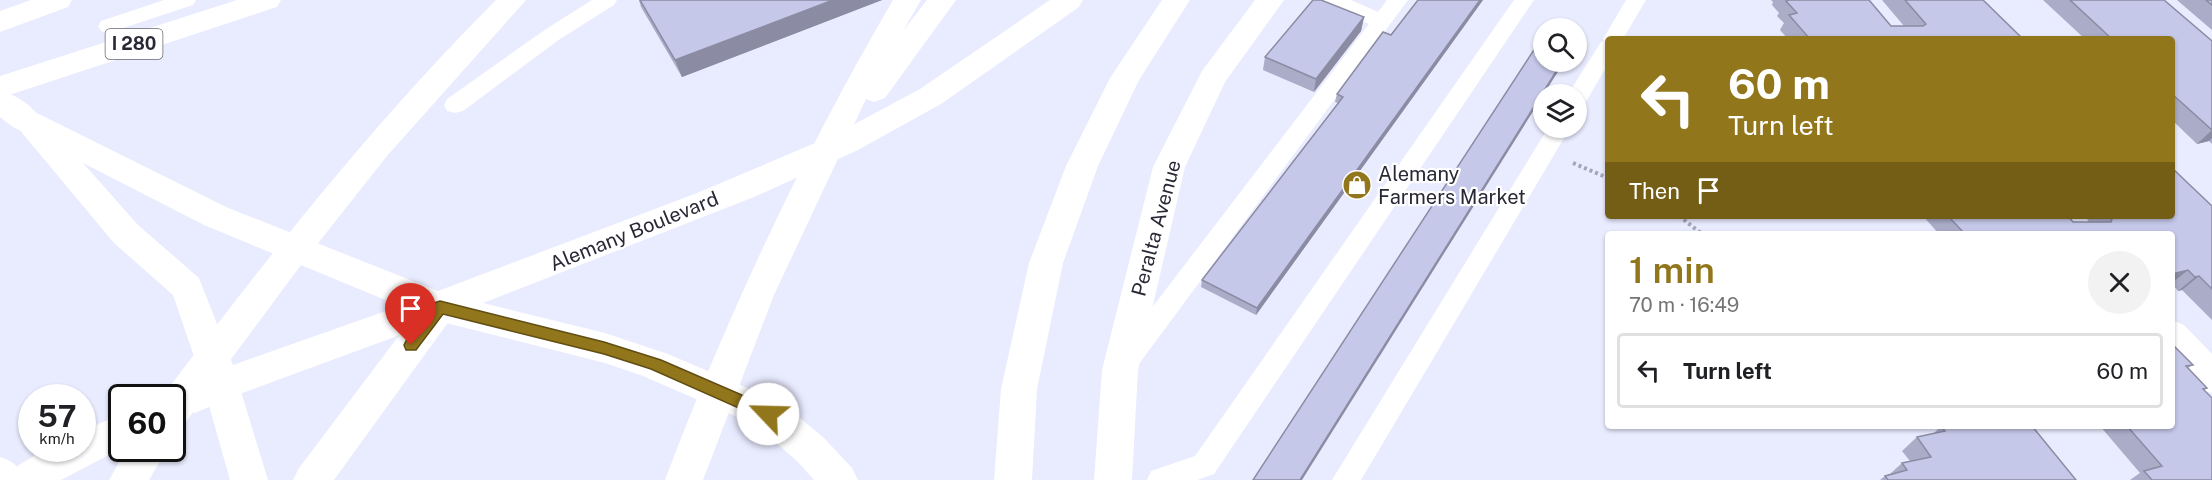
<!DOCTYPE html>
<meta charset="utf-8">
<style>
body{margin:0;font-family:"Public Sans",sans-serif;background:#f2f2f2;color:#202124;height:100vh;display:flex;flex-direction:column;font-size:22px;white-space:nowrap}
*{box-sizing:border-box;margin:0}
p{font-size:20px;color:#757577}
.icon{flex:none;width:33px;height:33px;fill:none;stroke:currentColor;stroke-width:2;stroke-linecap:round;stroke-linejoin:round}
.map{position:relative;flex:1;overflow:hidden}
.panel{position:absolute;left:1605px;top:231px;width:570px;height:198px;display:flex;flex-direction:column;background:#fff;border-radius:6px;box-shadow:0 2px 4px #0004}
.panel>*{flex:none}
.guide{position:absolute;left:1605px;top:36px;width:570px;height:183px;border-radius:6px;box-shadow:0 2px 4px #0004;background:#92761c;color:#fff;overflow:hidden}
.buttons{position:absolute;left:1533px;top:18px;display:grid;gap:12px}
.buttons a{display:grid;place-items:center;width:54px;height:54px;border-radius:50%;background:#fff;box-shadow:0 2px 4px #0004;font-size:30px}
.speed{position:absolute;left:18px;top:384px;display:flex;gap:12px;font-size:30px;font-weight:700;text-align:center}
.speed>*{display:grid;place-content:center;width:78px;height:78px;border-radius:50%;background:#fff;box-shadow:0 2px 4px #0004;line-height:1}
.speed small{font-size:15px;font-weight:400}
.speed .limit{border:3px solid #111;border-radius:9px;background:#fff;color:#111}
.pin{position:absolute;display:grid;place-items:center;width:51px;height:51px;color:#fff;margin:-62px -26px;border-radius:50% 50% 50% 0;rotate:-45deg;box-shadow:0 0 6px #0007}
.pin .icon{rotate:45deg}
.me{position:absolute;width:66px;margin:-33px;rotate:294deg;stroke-linejoin:round;filter:drop-shadow(0 0 4px #0008)}
.turn{display:flex;align-items:center;gap:21px;height:126px;padding:0 24px;font-size:27px}
.turn .icon{width:78px;height:78px;stroke-width:2.5}
.turn b{display:block;font-size:42px;line-height:51px}
.then{display:flex;align-items:center;height:57px;padding:0 24px;background:#0003;gap:12px;font-size:22px}
.round{display:grid;place-items:center;flex:none;width:63px;height:63px;border-radius:32px;background:#f2f2f2}
.overview{display:flex;align-items:center;justify-content:space-between;height:102px;padding:0 24px}
h1{font-size:36px;font-weight:600;line-height:45px;color:#92761c}
ul{padding:0;list-style:none}
li{display:flex;align-items:center;gap:18px;height:75px;margin:0 12px 9px;padding:0 12px;border:3px solid #e0e0e0;border-radius:6px}
li div{flex:1}
li b{display:block;font-size:22px}
li em{font-style:normal}
.map>svg:first-child{display:block}
.lines{fill:none;stroke-linecap:round;stroke-linejoin:round}
.path{stroke:#a4a6b7;stroke-width:4;stroke-dasharray:3 3;stroke-linecap:butt}
.service{fill:#fff;fill-rule:evenodd}
.minor{fill:#fff;fill-rule:evenodd}
.secondary{fill:#fff;fill-rule:evenodd}
.primary{fill:#fff;fill-rule:evenodd}
.motorway{fill:#fff;fill-rule:evenodd}
.wall{fill:#aaacc8}
.shaded-wall{fill:#8b8ca3}
.building{fill:#c6c8e9;stroke:#8b8ca3;stroke-width:1.5}
.route{fill:#92761c;stroke:#5f4d12;stroke-width:1.5}
.labels{text-anchor:middle;stroke-width:4.5;stroke-linejoin:round;paint-order:stroke}
.shield{fill:#fff;stroke:#686972;stroke-width:1.5}
.shield-label{font-size:18px;font-weight:bold;fill:#282935}
.poi-label{font-size:20px;fill:#282935;stroke:#fff;text-anchor:start}
.street-label{font-size:20px;fill:#282935;stroke:#fff}
</style>
<div class="map">
<svg width="2212" height="480" viewBox="0 0 2212 480">
<rect width="100%" height="100%" fill="#e9ebff"/>
<g class="lines">
<g class="path">
<path d="M1573,163L1608,178"/>
<path d="M1679,216L1702,234"/>
</g>
<g class="service">
<path d="M164,0H196L193,5L108,33L101,31L98,26L101,21Z"/>
<path d="M592,0H617L614,5L560,39L463,111L455,113L447,111L444,105L447,99L546,29Z"/>
<path d="M1323,0H1351L1378,12L1387,0H1408L1136,368L1127,371L1118,368L1114,360L1118,352L1369,24L1326,5Z"/>
<path d="M1514,0H1534L1214,474L1197,480H1147L1151,471L1195,456Z"/>
<path d="M1626,0H1646L1623,39H1608V64L1584,105L1576,107V94H1568L1601,42L1604,41L1603,39Z"/>
<path d="M1548,128H1570L1361,480H1332Z"/>
</g>
<g class="minor">
<path d="M1255,0H1284L1225,82L1185,167L1138,370L1132,480H1094L1102,370L1153,167L1202,71Z"/>
<path d="M2172,320L2184,325L2212,354V393L2199,389L2172,359Z"/>
</g>
<path class="secondary" d="M0,90C16,95 35,107 43,122L39,130C20,135 14,128 0,117Z"/>
<g class="primary">
<path d="M1050,0H1083L1079,7L941,104L856,151L754,197L483,303L605,333L668,354L782,403L824,438L852,468L858,480H814L798,462L756,425L643,376L605,363L438,321L234,396L195,413L182,408L177,397L182,386L201,377L173,295L114,243L13,122L17,114L28,111L39,114L226,207L438,291L697,193L834,135L920,89ZM83,163L204,225L400,306L233,365L199,278L138,225Z"/>
<path d="M1162,0H1190L1139,80L1098,166L1063,263L1037,389L1032,480H994L1001,389L1029,263L1066,166L1110,78Z"/>
<path d="M122,414V448L61,480H8L14,468L47,448H82V431Z"/>
</g>
<g class="motorway">
<path d="M31,0H72L68,7L0,32V11Z"/>
<path d="M237,0H281L277,7L0,98V76Z"/>
<path d="M496,0H526L387,156L304,261L223,370L234,374L239,385L268,480H230L206,395L185,423L172,428V398H161C266,259 373,123 496,0Z"/>
<path d="M893,0H921L903,31L927,0H956L885,98L874,102L866,99L858,116L774,295L703,480H665C728,313 803,154 893,0Z"/>
<path d="M440,293L452,297L457,307L452,317L334,480H293L299,468L428,297Z"/>
<path d="M127,448H168L149,480H109Z"/>
<path d="M0,457C14,462 19,466 25,480H0Z"/>
</g>
</g>
<g class="wall">
<path d="M639,0H882L682,77L641,7Z"/>
<path d="M1418,0H1483L1256,315L1201,287L1202,280L1338,103L1335,102L1337,94L1391,35Z"/>
<path d="M1771,0H1869L1891,26H1904L1882,0H1983L2022,38L2021,39H1788L1780,30L1784,23L1777,16L1779,13L1772,5L1773,2Z"/>
<path d="M2043,0H2164L2212,41V144L2209,141L2197,144L2172,120V39H2085Z"/>
<path d="M2177,0H2212V30Z"/>
<path d="M1364,17L1361,31L1314,92L1263,70L1265,57Z"/>
<path d="M2212,206V320L2182,290L2178,291L2172,284V234H1939L1923,216H2068L2073,222H2089L2085,216H2172Z"/>
<path d="M2172,344L2193,365L2188,368L2207,388L2204,390L2212,480H2130L2140,473L2100,426H2172Z"/>
<path d="M1941,426L2076,480H1880L1885,476L1890,474L1902,463L1910,461L1902,451L1917,437L1933,434Z"/>
</g>
<g class="shaded-wall">
<path d="M833,0H882L682,77L675,60Z"/>
<path d="M1480,0H1483L1256,315L1257,308Z"/>
<path d="M1364,17L1361,31L1314,92L1316,79Z"/>
<path d="M1562,62H1564L1302,480H1300Z"/>
<path d="M2212,130V138L2209,141L2197,144Z"/>
<path d="M2188,270L2172,283V274Z"/>
<path d="M2199,276L2182,290L2178,291L2195,277Z"/>
</g>
<g class="building">
<path d="M640,0H833L675,60Z"/>
<path d="M1313,0H1321L1364,17L1316,79L1265,57Z"/>
<path d="M1418,0H1480L1257,308L1202,280L1343,97L1337,94L1383,32L1391,35Z"/>
<path d="M1789,0H1869L1891,26H1923L1926,24L1905,0H1983L2022,38L2016,39H1810L1789,15L1797,13L1786,1Z"/>
<path d="M2070,0H2164L2212,41V130L2172,94V39H2112Z"/>
<path d="M2206,0H2212V5Z"/>
<path d="M1543,36L1544,62H1562L1300,480H1253Z"/>
<path d="M2172,168L2212,206V289L2199,276L2195,277L2188,270L2172,274V234H1965L1948,216H2068L2073,222H2111L2112,219L2110,216H2172Z"/>
<path d="M2172,344L2193,365L2186,366L2207,388L2203,389L2212,398V480H2152L2144,471L2162,466L2127,426H2172Z"/>
<path d="M1941,426H2032L2076,480H1888L1885,476L1907,470L1902,463L1931,457L1917,437L1945,431Z"/>
</g>
<path class="route" d="M440,301L604,342L661,360L774,409L776,414L774,419L768,421L651,369L604,354L443,314L416,350H406L404,345L406,341L434,303Z"/>
<defs>
<g id="shop-disc" transform="scale(1.5)"><circle r="9.5" fill="#92761c" stroke="#fff"/><path d="M-5-2.5h2.3a2.7 3.5 0 0 1 5.4 0H5L5.5 6h-11ZM-1.5-2.5h3a1.5 2.3 0 0 0-3 0Z" fill="#fff"/></g>
</defs>
<g fill-rule="evenodd">
<use href="#shop-disc" x="1357" y="185"/>
</g>
<g class="labels">
<rect class="shield" x="105.5" y="29" width="57" height="30" rx="4.5"/>
<g class="shield-label">
<text x="134" y="50">I 280</text>
</g>
<g class="poi-label">
<text x="1378" y="181">Alemany<tspan x="1378" dy="23">Farmers Market</tspan></text>
</g>
<g class="street-label">
<text transform="translate(1156 228) rotate(-75)" y="7">Peralta Avenue</text>
<text transform="translate(634 231) rotate(-22)" y="7">Alemany Boulevard</text>
</g>
</g>
</svg>
<div class="buttons">
<a><svg class="icon" aria-label="search" viewBox="0 0 24 24"><circle cx="10" cy="10" r="6"/><path d="M15 15l6 6"/></svg></a>
<a><svg class="icon" aria-label="layers" viewBox="0 0 24 24"><path d="M12 4l9 5-9 5-9-5zM3 14l9 5 9-5"/></svg></a>
</div>
<div class="speed"><div>57<small>km/h</small></div><div class="limit">60</div></div>
<div class="pin" style="left:411px;top:345px;background:#d93025"><svg class="icon" aria-label="arrive" viewBox="0 0 24 24"><path d="M6 21V4h12l-3 4 3 4H6"/></svg></div>
<svg class="me" style="left:768px;top:414px" viewBox="-20 -20 40 40"><circle r="19" fill="#fff"/><path d="M0-13L10 11 0 6-10 11z" fill="#92761c"/></svg>
<div class="guide">
<div class="turn"><svg class="icon" aria-label="left" viewBox="0 0 24 24"><path d="M17 20v-9H6M10 6l-5 5 5 5"/></svg><div><b>60 m</b>Turn left</div></div>
<div class="then">Then<svg class="icon" aria-label="arrive" viewBox="0 0 24 24"><path d="M6 21V4h12l-3 4 3 4H6"/></svg></div>
</div>
<section class="panel">
<div class="overview"><div><h1>1 min</h1><p>70 m · 16:49</p></div><a class="round"><svg class="icon" aria-label="close" viewBox="0 0 24 24"><path d="M6 6l12 12M18 6L6 18"/></svg></a></div>
<ul>
<li><svg class="icon" aria-label="left" viewBox="0 0 24 24"><path d="M17 20v-9H6M10 6l-5 5 5 5"/></svg><div><b>Turn left</b></div><em>60 m</em></li>
</ul>
</section>
</div>
